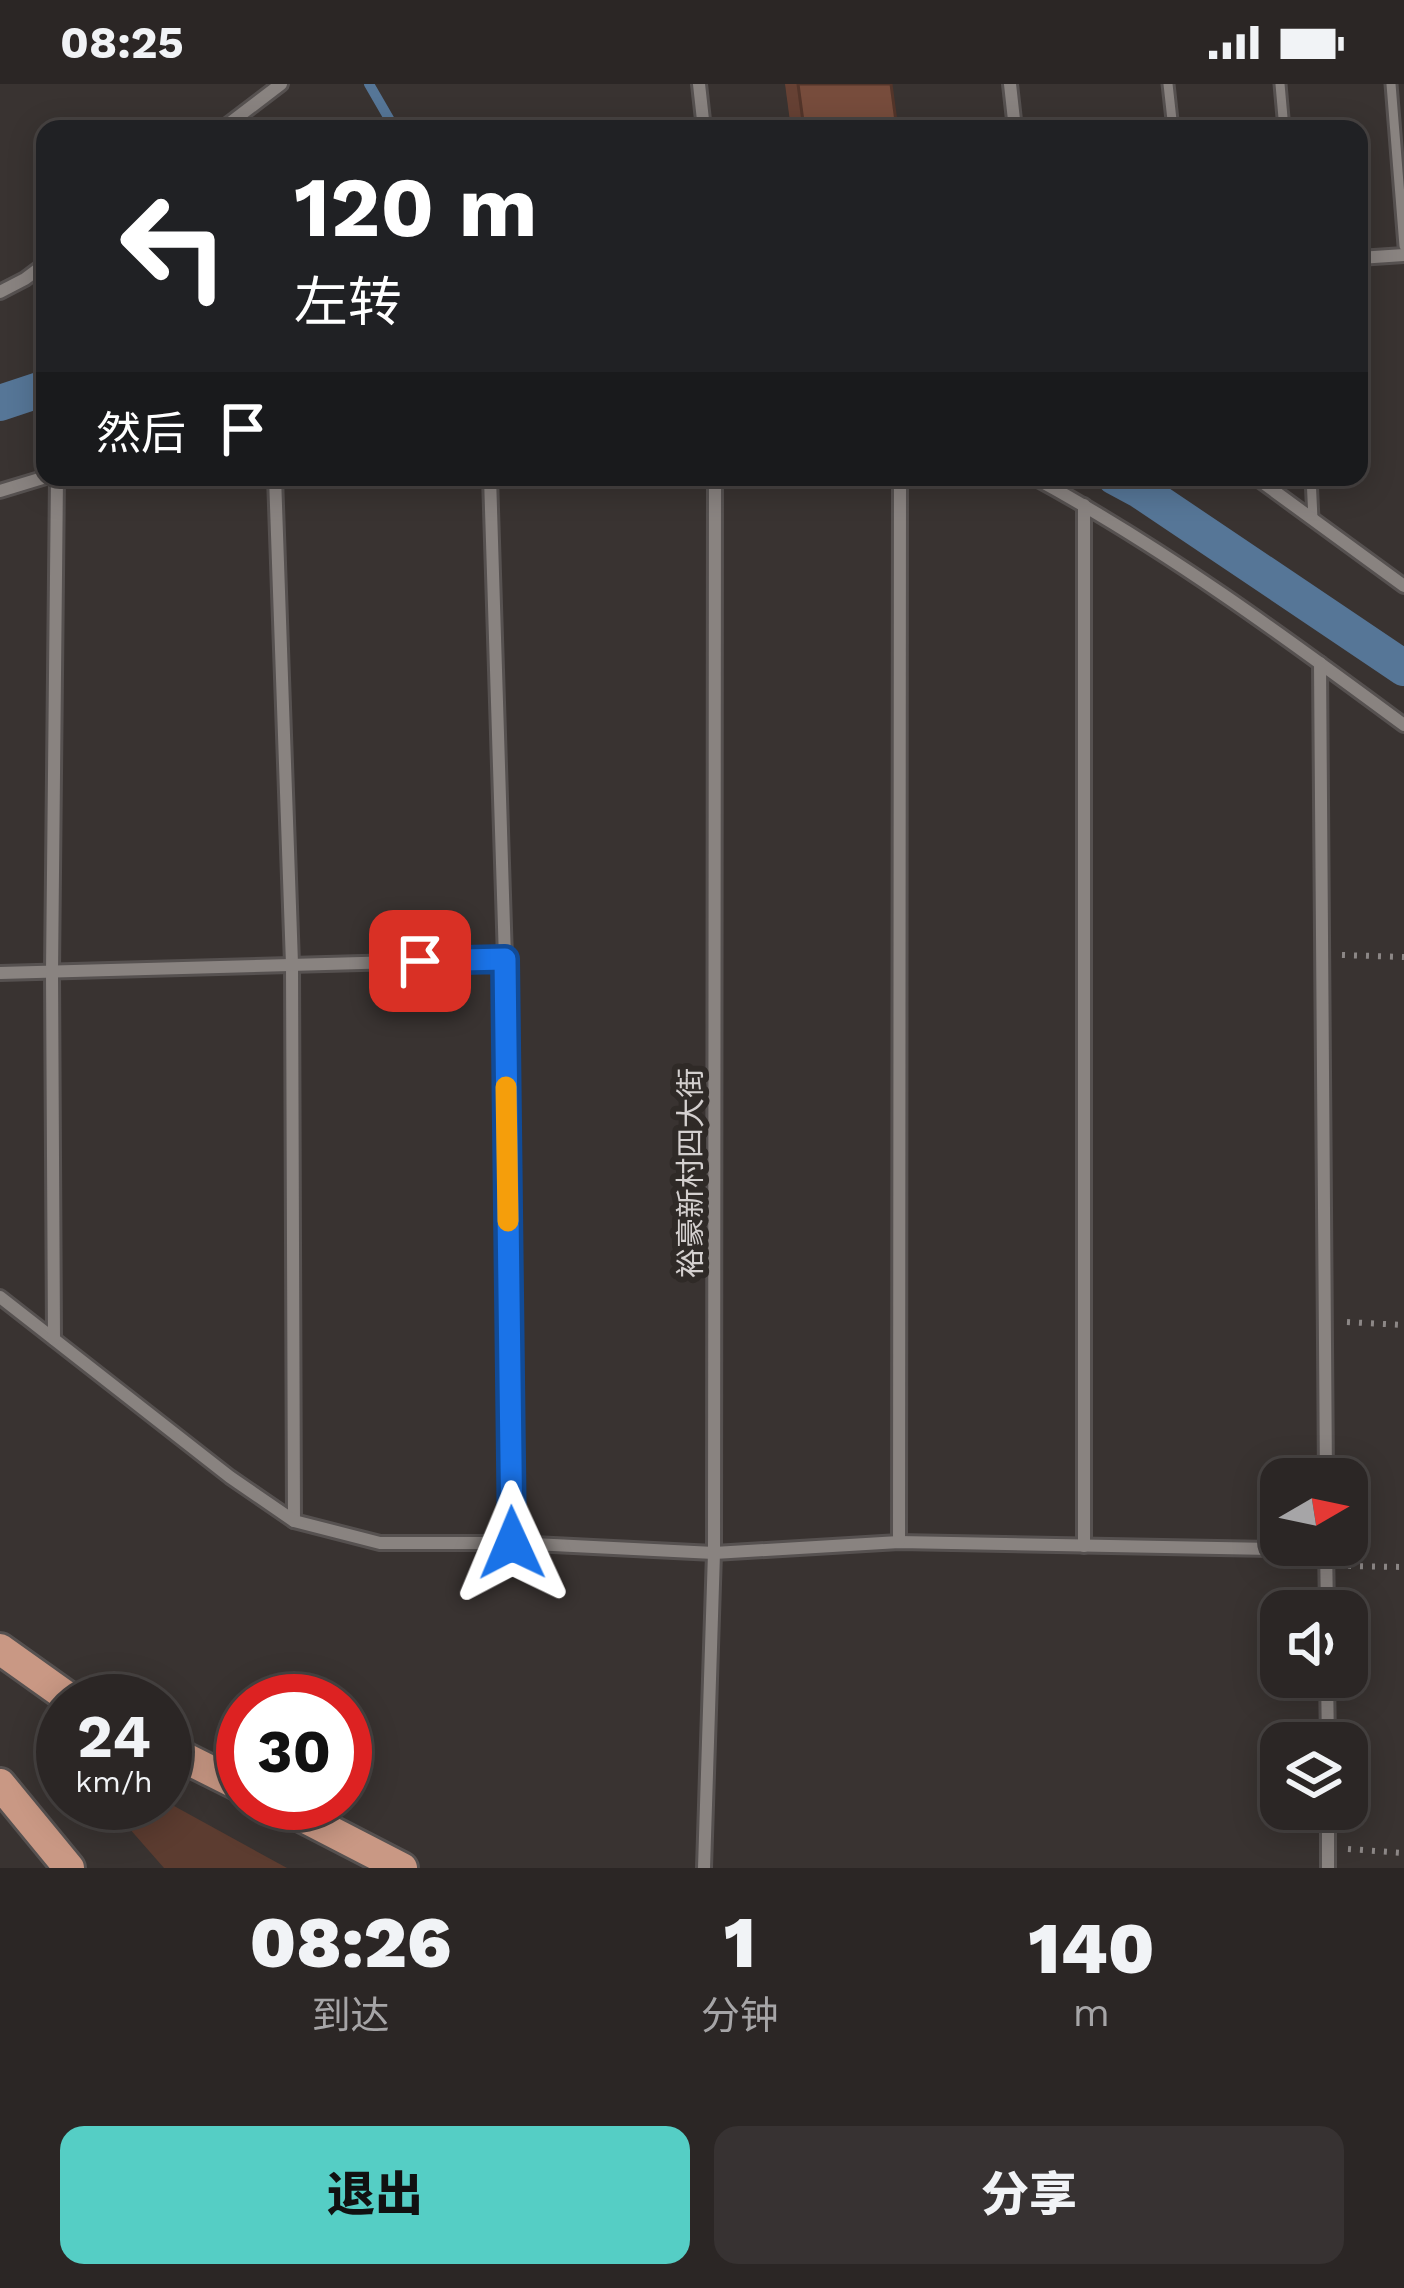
<!DOCTYPE html>
<html lang="zh">
<meta charset="utf-8">
<style>
body{margin:0;font-family:"Work Sans","Noto Sans SC",sans-serif;background:#373232;color:#f1f3f6;height:100vh;display:flex;flex-direction:column;font-size:45px;white-space:nowrap}
*{box-sizing:border-box;margin:0}
p{font-size:39px;color:#a6a5a7}
.icon{flex:none;width:66px;height:66px;fill:none;stroke:currentColor;stroke-width:2;stroke-linecap:round;stroke-linejoin:round}
.map{position:relative;height:1784px;overflow:hidden}
.side{display:flex;flex-direction:column;background:#2b2625;flex:1}
.side>*{flex:none}
.hud{position:absolute;left:36px;top:36px;width:1332px;height:366px;border-radius:24px;box-shadow:0 6px 30px #0003,0 0 0 3px #474342;background:#202124;color:#fff;overflow:hidden}
.needle{width:78px;rotate:81deg}
.buttons{position:absolute;left:1260px;top:1374px;display:grid;gap:24px}
.buttons a{display:grid;place-items:center;width:108px;height:108px;border-radius:24px;background:#2b2625;box-shadow:0 6px 30px #0003,0 0 0 3px #474342;font-size:60px}
.speed{position:absolute;left:36px;top:1590px;display:flex;gap:24px;font-size:60px;font-weight:700;text-align:center}
.speed>*{display:grid;place-content:center;width:156px;height:156px;border-radius:50%;background:#2b2625;box-shadow:0 6px 30px #0003,0 0 0 3px #474342;line-height:1}
.speed small{font-size:30px;font-weight:400}
.speed .limit{border:18px solid #d22;background:#fff;color:#111}
.pin{position:absolute;display:grid;place-items:center;width:102px;height:102px;color:#fff;margin:-51px;border-radius:24px;box-shadow:0 6px 18px #0006}
.me{position:absolute;width:132px;margin:-66px;rotate:359deg;stroke-linejoin:round;filter:drop-shadow(0 0 9px #0008)}
.turn{display:flex;align-items:center;gap:42px;height:252px;padding:0 60px;font-size:54px}
.turn .icon{width:156px;height:156px;stroke-width:2.5}
.turn b{display:block;font-size:84px;line-height:102px}
.then{display:flex;align-items:center;height:114px;padding:0 60px;background:#0003;gap:24px;font-size:45px}
.eta{display:flex;justify-content:space-evenly;align-items:center;height:204px;text-align:center}
.eta b{font-size:72px;font-weight:800;line-height:84px}
.primary-button{display:flex;gap:24px;margin-top:auto;padding:24px 60px}
.primary-button a{flex:1;height:138px;border-radius:24px;background:#55cec5;color:#111;font-size:48px;font-weight:800;line-height:138px;text-align:center}
.primary-button a+a{background:#373232;color:#f1f3f6}
.status{display:flex;justify-content:space-between;align-items:center;height:84px;padding:0 60px;background:#2b2625;direction:ltr}
.status svg{height:33px;fill:currentColor}
.map>svg:first-child{display:block}
.grass{fill:#5c3c30}
.lines{fill:none;stroke-linecap:round;stroke-linejoin:round}
.stream{stroke:#567697;stroke-width:10}
.canal{stroke:#567697;stroke-width:36}
.lane-casing{stroke:#565150;stroke-width:15}
.street-casing{stroke:#565150;stroke-width:18}
.primary-casing{stroke:#565150;stroke-width:36}
.path{stroke:#8c8786;stroke-width:6;stroke-dasharray:3 9;stroke-linecap:butt}
.lane{stroke:#898380;stroke-width:9}
.street{stroke:#898380;stroke-width:12}
.primary{stroke:#c99884;stroke-width:30}
.wall{fill:#664134}
.building{fill:#774c3c;stroke:#53352a;stroke-width:3}
.route-casing{stroke:#114b97;stroke-width:30}
.route{stroke:#1a73e8;stroke-width:21}
.slow{stroke:#f59e0b;stroke-width:21}
.labels{text-anchor:middle;stroke-width:12;stroke-linejoin:round;paint-order:stroke}
.street-label{font-size:30px;fill:#d4d0cf;stroke:#2f2a27}
</style>
<div class="status"><b>08:25</b><svg viewBox="0 0 49 12"><path d="M0 12V9h3v3zM5 12V6h3v6zM10 12V3h3v9zM15 12V0h3v12zM26 1h20v11H26zM47 4h2v5h-2z"/></svg></div>
<div class="map">
<svg width="1404" height="1784" viewBox="0 0 1404 1784">
<rect width="100%" height="100%" fill="#393331"/>
<path class="grass" d="M165,1717L287,1784H164L107,1719H165Z"/>
<g class="lines">
<path class="stream" d="M369,0L395,45"/>
<g class="canal">
<path d="M0,319L45,304"/>
<path d="M1115,393L1141,407L1404,584"/>
</g>
<g class="lane-casing">
<g id="lane">
<path d="M1168,0L1173,45"/>
<path d="M1280,0L1284,45"/>
<path d="M1391,0L1404,162"/>
<path d="M1311,393L1313,435"/>
</g>
</g>
<g class="street-casing">
<g id="street">
<path d="M699,0L704,45"/>
<path d="M1010,0L1015,45"/>
<path d="M222,45L281,0"/>
<path d="M1359,174L1404,171"/>
<path d="M0,208L25,195L45,180"/>
<path d="M275,393L292,880L294,1437"/>
<path d="M490,393L505,875L513,1459"/>
<path d="M1033,393C1164,464 1284,552 1404,641"/>
<path d="M1255,393L1404,502"/>
<path d="M0,407L46,393"/>
<path d="M1320,579L1326,1395"/>
<path d="M0,889L505,875"/>
<path d="M0,1213L230,1393L294,1437L380,1459H513L714,1469L899,1458L1326,1466"/>
<path d="M54,1255L52,888L57,393"/>
<path d="M899,1458L900,393"/>
<path d="M1084,1462V421"/>
<path d="M1326,1462L1327,1527"/>
<path d="M1327,1593L1328,1659"/>
<path d="M1328,1725V1784"/>
<path d="M704,1784L714,1469L715,393"/>
</g>
</g>
<g class="primary-casing">
<g id="primary">
<path d="M0,1565L73,1617"/>
<path d="M165,1664L243,1703"/>
<path d="M0,1700L69,1784"/>
<path d="M276,1719L402,1784"/>
</g>
</g>
<g class="path">
<path d="M1342,871L1404,873"/>
<path d="M1347,1238L1404,1241"/>
<path d="M1348,1482L1404,1483"/>
<path d="M1348,1765L1404,1769"/>
</g>
<use href="#lane" class="lane"/>
<use href="#street" class="street"/>
<use href="#primary" class="primary"/>
</g>
<path class="wall" d="M785,0H891L897,45H791Z"/>
<path class="building" d="M798,0H891L897,45H804Z"/>
<g class="lines">
<g class="route-casing">
<path id="route" d="M420,877L505,875L512,1459"/>
</g>
<use href="#route" class="route"/>
<path class="slow" d="M506,1003L508,1137"/>
</g>
<g class="labels">
<g class="street-label">
<text transform="translate(691 1089) rotate(-90)" y="10">裕豪新村四大街</text>
</g>
</g>
</svg>
<div class="buttons">
<a><svg class="needle" viewBox="-14 -14 28 28"><path d="M0-13l5 13h-10z" fill="#e53935"/><path d="M0 13l5-13h-10z" fill="#a6a5a7"/></svg></a>
<a><svg class="icon" aria-label="sound" viewBox="0 0 24 24"><path d="M4 9h4l5-4v14l-5-4H4zM17 9q2 3 0 6"/></svg></a>
<a><svg class="icon" aria-label="layers" viewBox="0 0 24 24"><path d="M12 4l9 5-9 5-9-5zM3 14l9 5 9-5"/></svg></a>
</div>
<div class="speed"><div>24<small>km/h</small></div><div class="limit">30</div></div>
<div class="pin" style="left:420px;top:877px;background:#d93025"><svg class="icon" aria-label="arrive" viewBox="0 0 24 24"><path d="M6 21V4h12l-3 4 3 4H6"/></svg></div>
<svg class="me" style="left:512px;top:1459px" viewBox="-20 -20 40 40"><path d="M0-17L14 15 0 8-14 15z" fill="#1a73e8" stroke="#fff" stroke-width="4"/></svg>
<div class="hud">
<div class="turn"><svg class="icon" aria-label="left" viewBox="0 0 24 24"><path d="M17 20v-9H6M10 6l-5 5 5 5"/></svg><div><b>120 m</b>左转</div></div>
<div class="then">然后<svg class="icon" aria-label="arrive" viewBox="0 0 24 24"><path d="M6 21V4h12l-3 4 3 4H6"/></svg></div>
</div>
</div>
<section class="side">
<div class="eta">
<div><b>08:26</b><p>到达</p></div>
<div><b>1</b><p>分钟</p></div>
<div><b>140</b><p>m</p></div>
</div>
<div class="primary-button"><a>退出</a><a>分享</a></div>
</section>
